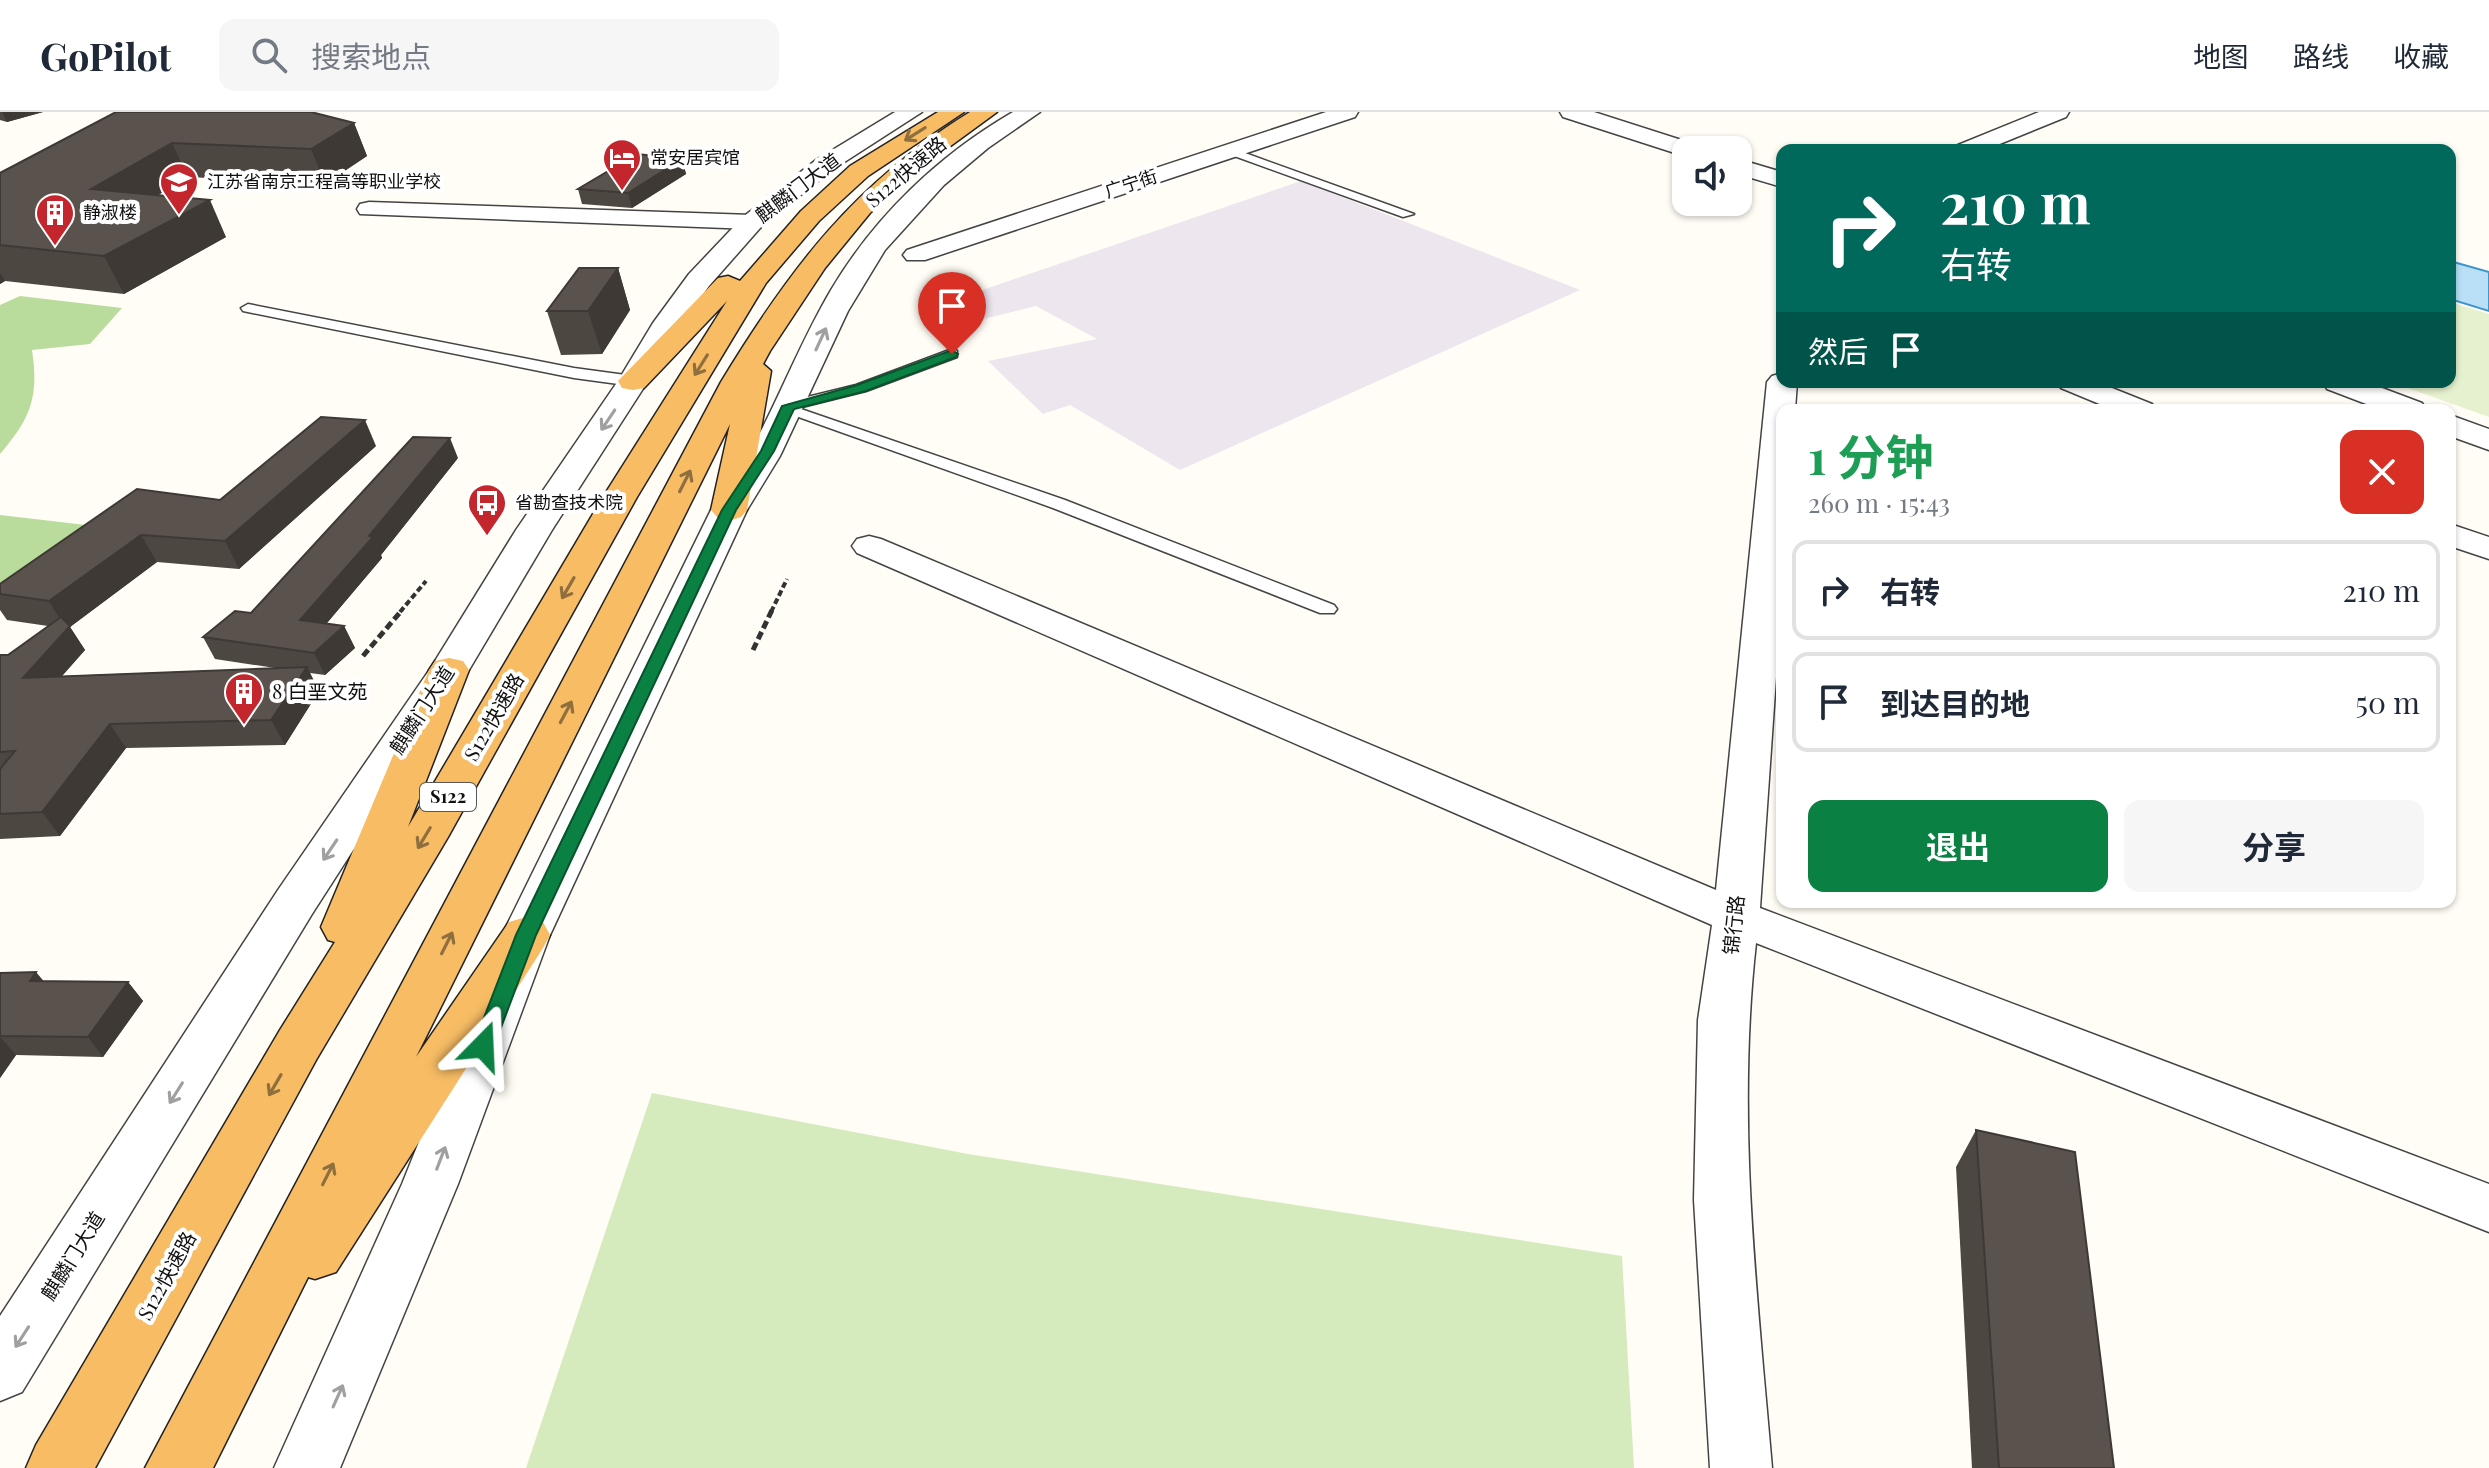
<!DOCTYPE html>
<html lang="zh">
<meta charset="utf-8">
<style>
body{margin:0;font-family:"Playfair Display","Noto Sans SC",serif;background:#f6f6f7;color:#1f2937;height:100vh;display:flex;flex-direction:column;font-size:30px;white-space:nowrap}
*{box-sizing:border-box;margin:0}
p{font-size:26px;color:#747a83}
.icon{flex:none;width:44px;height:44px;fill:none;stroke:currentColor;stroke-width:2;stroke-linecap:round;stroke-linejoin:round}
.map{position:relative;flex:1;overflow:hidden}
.details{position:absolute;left:1776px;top:292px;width:680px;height:504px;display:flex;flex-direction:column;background:#fff;border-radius:16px;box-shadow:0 2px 6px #0004}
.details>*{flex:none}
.banner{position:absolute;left:1776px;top:32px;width:680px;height:244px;border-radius:16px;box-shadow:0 2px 6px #0004;background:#00695c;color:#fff;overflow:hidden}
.buttons{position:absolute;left:1672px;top:24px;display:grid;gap:16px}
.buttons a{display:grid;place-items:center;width:80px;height:80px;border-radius:16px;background:#fff;box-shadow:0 2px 6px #0004;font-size:40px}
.pin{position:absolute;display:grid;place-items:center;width:68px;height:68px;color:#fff;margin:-82px -34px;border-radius:50% 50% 50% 0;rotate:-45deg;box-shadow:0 0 8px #0007}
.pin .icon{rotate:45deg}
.me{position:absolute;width:88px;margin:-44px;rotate:21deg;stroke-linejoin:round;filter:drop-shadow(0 0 6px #0008)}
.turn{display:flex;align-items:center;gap:28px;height:168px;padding:0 32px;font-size:36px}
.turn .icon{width:104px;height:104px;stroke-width:2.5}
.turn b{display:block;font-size:56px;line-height:68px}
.then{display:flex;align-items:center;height:76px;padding:0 32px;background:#0003;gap:16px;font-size:30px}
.round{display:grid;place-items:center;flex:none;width:84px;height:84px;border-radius:16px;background:#f6f6f7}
.overview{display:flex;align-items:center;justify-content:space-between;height:136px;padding:0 32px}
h1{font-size:48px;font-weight:700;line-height:60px;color:#1e9e55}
.action{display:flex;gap:16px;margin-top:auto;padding:16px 32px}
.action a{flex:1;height:92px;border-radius:16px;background:#0b8043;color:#fff;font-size:32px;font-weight:700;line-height:92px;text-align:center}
.action a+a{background:#f6f6f7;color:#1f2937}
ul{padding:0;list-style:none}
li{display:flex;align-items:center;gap:24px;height:100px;margin:0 16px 12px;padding:0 16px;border:4px solid #e0e1e3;border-radius:16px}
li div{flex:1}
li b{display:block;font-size:30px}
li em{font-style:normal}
header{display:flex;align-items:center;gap:48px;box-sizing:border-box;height:112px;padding:0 40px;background:#fff;border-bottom:2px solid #e0e1e3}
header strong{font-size:38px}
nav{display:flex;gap:44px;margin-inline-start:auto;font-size:28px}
.search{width:560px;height:72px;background:#f6f6f7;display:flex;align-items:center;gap:20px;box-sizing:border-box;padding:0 28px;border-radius:16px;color:#747a83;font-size:30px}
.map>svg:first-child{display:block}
.industrial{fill:#eee6ef}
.green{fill:#d5ebbd}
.forest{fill:#b9dc9c}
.pitch{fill:#e6f2cf}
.water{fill:#b9e0f7;stroke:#3f96cf;stroke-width:2}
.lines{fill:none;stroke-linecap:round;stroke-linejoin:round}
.service-casing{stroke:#444;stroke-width:3}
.minor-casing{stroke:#444;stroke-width:3}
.tertiary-casing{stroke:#444;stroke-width:3}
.trunk-casing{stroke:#222;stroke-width:3}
.path-far1{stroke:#333;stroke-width:4;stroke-dasharray:6 3;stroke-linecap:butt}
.path{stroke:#333;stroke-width:5;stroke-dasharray:8 4;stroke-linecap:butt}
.service{fill:#fff;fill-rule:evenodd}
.minor{fill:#fff;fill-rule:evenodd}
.tertiary{fill:#fff;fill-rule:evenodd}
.trunk{fill:#f7bc64;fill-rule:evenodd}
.wall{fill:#4d4742}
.shaded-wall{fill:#3f3936}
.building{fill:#5a524d;stroke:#3f3936;stroke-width:2}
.oneway{stroke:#906f3f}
.oneway2{stroke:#a0a0a0}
.route{fill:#0b8043;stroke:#07532c;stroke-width:2}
.labels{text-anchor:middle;stroke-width:8;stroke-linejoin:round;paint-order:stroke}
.far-poi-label{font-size:18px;fill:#111;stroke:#fff;text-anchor:start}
.far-street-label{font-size:18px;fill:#111;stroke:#fff}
.shield{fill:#fff;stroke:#585858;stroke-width:2}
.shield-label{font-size:18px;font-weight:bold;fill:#111}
.street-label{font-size:20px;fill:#111;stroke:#fff}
.poi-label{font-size:20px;fill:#111;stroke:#fff;text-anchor:start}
</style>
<header>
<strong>GoPilot</strong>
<div class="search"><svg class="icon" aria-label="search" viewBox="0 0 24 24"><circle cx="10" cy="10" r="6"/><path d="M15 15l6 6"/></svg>搜索地点</div>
<nav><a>地图</a><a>路线</a><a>收藏</a></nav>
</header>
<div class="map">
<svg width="2489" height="1356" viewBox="0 0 2489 1356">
<rect width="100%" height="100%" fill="#fffdf5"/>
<path class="industrial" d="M1301,69L1580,178L1180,358L1070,293L1043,302L988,249L1097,227L1036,194L951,215L927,197Z"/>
<path class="green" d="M652,981L968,1042L1622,1144L1634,1356H526Z"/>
<g class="forest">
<path d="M20,184L122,196L90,232L32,238C39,285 31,306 0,342V193Z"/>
<path d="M0,403L86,413L0,472Z"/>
</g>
<path class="pitch" d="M2450,190L2489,202V305L2391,270H2450Z"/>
<path class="water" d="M2450,149L2489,160V199L2450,187Z"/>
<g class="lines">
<g class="service-casing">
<g id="service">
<path d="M1226,37H1234L1414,102L1403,105L1226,41Z"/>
<path d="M248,192L574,256L633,264L641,269L633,274L574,266L243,199L241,196Z"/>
<path d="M952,237L957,239V245L866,279L798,296L1065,388L1334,493L1337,497L1334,501H1320L1053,396L779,298L783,291L856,273Z"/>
</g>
</g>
<g class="minor-casing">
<g id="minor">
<path d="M1326,0H1358L1355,5L925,148H907L903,143L907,138Z"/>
<path d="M2039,0H2069L2066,5L1985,38H1955L1958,33Z"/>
<path d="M369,90L752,103L761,105L764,110L761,115L752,117L360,102L357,97L360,92Z"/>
<path d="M1782,261V270H1797L1795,298H1782V479L1760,796L2489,1072V1120L1756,831C1736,1008 1757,1180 1772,1356H1710L1694,1088L1698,908L1712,813L857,441L852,434L857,427L869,424L881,427L1716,778L1767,270L1772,264Z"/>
<path d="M2056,270H2097L2152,292L2156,298H2114L2061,276Z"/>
<path d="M2450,412L2489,425V447L2450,434Z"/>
</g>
</g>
<g class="tertiary-casing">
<g id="tertiary">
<path d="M895,0H922L832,58L761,115L709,174L677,218L648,269L552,418L469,558L312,802L22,1280L0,1289V1204L278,778L430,557L516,418L618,269L653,211L689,162L743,105L816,48Z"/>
<path d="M1013,0H1040L988,36L944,73L885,138L848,199L780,344L747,398L550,823L458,1072L340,1356H274L402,1072L502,823L711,398C730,371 748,344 763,315C786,269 805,222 831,178C875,104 939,43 1013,0Z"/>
<path d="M1560,0H1594L1697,33L1701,38H1686V44L1681,43L1563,5Z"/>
<path d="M1738,47L1782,60V75L1738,62Z"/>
<path d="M2323,270H2366L2422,291L2427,298H2382L2327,277Z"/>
<path d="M2450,303L2489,317V338L2450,324Z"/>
</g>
</g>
<g class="trunk-casing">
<g id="trunk">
<path d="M938,0H964L868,64L819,109L766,171L637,385L448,725L316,948L95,1356H26L36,1333L280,918L335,830L328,828L321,815L429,558L435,549L449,546L463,549L469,558L408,715L603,385L727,189L644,276L633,278L622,276L618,269L718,166L728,164L740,169L801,99L850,54Z"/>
<path d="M970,0H997L919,57L870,101L825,156L770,239L763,252L771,259L747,398L741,405L729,409L717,405L711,398L730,312L416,945L509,810L526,805L543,810L550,823L543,836L336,1160L315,1167L308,1165L213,1356H145L721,270C791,155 854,72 970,0Z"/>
</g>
</g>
<g class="path-far1">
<path d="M400,500L426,469"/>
<path d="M771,500L787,467"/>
</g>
<g class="path">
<path d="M753,538L772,498"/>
<path d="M363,544L402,498"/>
</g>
<use href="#service" class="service"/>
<use href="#minor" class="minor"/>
<use href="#tertiary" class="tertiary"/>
<use href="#trunk" class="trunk"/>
</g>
<g class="wall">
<path d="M0,0H43L7,10L0,8Z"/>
<path d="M116,0L354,11L367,44L325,72L188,65L158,83L226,125L124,182L5,169L0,172V61Z"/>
<path d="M682,47L686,62L632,96L582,92L578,77Z"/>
<path d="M618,156L630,198L602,242L561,243L547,199Z"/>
<path d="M376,334L239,457L157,450L70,515L85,538L62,564L275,556L215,547L203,525L251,501L458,346L381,443L382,446L326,512L344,514L355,536L325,563L310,561L319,579L285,633L126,636L60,724L0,727V543H8L48,514L7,508L0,498V472L220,388Z"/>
<path d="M0,861L44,870H128L143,889L103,945L16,943L0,966Z"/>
<path d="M1976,1018L2114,1356H1972L1956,1055Z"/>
</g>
<g class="shaded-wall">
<path d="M2,0H43L7,10Z"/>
<path d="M354,11L367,44L325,72L311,37Z"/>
<path d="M172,31L188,65L109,113L91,77Z"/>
<path d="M682,47L686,62L632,96L628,81Z"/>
<path d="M210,88L226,125L124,182L104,144Z"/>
<path d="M618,156L630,198L602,242L588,199Z"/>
<path d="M0,161L5,169L0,172Z"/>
<path d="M365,308L376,334L239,457L225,429Z"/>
<path d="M450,326L458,346L381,443L382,446L311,530L300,508Z"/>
<path d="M141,423L157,450L70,515L85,538L39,590L23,566L66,517L49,489Z"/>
<path d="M344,514L355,536L325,563L314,541Z"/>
<path d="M307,555L319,579L285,633L271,608Z"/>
<path d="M110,612L126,636L60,724L42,700Z"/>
<path d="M36,860L52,879L30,869Z"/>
<path d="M128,870L143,889L103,945L88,925Z"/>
<path d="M0,925L16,943L0,966Z"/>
</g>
<g class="building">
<path d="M116,0H311L354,11L311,37L172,31L91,77L210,88L104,144L0,133V61Z"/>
<path d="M637,42L682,47L628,81L578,77Z"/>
<path d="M579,156H618L588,199H547Z"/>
<path d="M321,305L365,308L225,429L141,423L49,489L0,482V472L137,377L220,388Z"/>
<path d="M413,325L450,326L369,424L373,425L300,508L344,514L314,541L203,525L235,499L251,501Z"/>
<path d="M61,505L70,514L23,566L307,555L271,608L110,612L42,700L0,702V657L15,639L0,640V543H8Z"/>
<path d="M36,860L30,869L128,870L88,925L0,924V861Z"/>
<path d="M1976,1018L2075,1040L2114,1356H1999Z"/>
</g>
<defs><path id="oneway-shaft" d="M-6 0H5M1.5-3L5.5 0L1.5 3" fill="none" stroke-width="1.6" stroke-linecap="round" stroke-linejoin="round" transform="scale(2)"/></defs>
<g class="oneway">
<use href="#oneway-shaft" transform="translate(915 22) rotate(148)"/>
<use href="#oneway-shaft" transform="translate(701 253) rotate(122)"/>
<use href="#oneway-shaft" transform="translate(685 369) rotate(-63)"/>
<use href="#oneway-shaft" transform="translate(568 476) rotate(120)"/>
<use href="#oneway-shaft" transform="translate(566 600) rotate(-62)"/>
<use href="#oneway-shaft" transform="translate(424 726) rotate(121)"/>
<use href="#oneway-shaft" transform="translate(447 831) rotate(-63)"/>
<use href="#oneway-shaft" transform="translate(275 973) rotate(120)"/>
<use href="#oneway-shaft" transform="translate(328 1062) rotate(-63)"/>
</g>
<g class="oneway2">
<use href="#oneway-shaft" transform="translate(821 227) rotate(-65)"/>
<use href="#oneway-shaft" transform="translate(608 308) rotate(124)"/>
<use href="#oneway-shaft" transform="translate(330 738) rotate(124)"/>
<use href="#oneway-shaft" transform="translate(176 981) rotate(122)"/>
<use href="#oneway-shaft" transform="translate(441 1046) rotate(-69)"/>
<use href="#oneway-shaft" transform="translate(22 1225) rotate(123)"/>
<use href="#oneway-shaft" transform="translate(338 1284) rotate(-66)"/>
</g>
<path class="route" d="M952,238L958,242L956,245L866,279L794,297L774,339L736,398L536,823L494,934L491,940L483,942L476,940L473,934L516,823L722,398L761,339L782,294L857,273Z"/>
<defs>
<g id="hotel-pin" transform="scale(2)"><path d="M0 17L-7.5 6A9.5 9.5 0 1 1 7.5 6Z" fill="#c4262e" stroke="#fff"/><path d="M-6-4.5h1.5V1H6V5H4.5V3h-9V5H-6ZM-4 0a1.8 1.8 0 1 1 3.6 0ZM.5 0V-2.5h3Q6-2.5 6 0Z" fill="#fff"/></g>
<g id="school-pin" transform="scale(2)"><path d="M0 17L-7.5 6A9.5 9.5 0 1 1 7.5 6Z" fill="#c4262e" stroke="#fff"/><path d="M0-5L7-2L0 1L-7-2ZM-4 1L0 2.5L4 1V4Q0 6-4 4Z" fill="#fff"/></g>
<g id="building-pin" transform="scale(2)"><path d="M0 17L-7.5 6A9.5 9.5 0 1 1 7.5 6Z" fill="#c4262e" stroke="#fff"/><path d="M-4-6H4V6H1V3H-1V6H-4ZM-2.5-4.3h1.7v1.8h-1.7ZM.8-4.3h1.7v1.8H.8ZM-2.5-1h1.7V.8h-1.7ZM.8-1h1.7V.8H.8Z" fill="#fff"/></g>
<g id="bus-pin" transform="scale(2)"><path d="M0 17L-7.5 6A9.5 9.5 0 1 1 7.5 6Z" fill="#c4262e" stroke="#fff"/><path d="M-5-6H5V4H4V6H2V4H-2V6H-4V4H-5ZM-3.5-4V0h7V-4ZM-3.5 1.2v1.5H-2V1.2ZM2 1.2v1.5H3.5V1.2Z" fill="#fff"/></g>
</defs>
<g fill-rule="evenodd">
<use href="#hotel-pin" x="622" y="46"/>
<use href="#school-pin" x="179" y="70"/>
<use href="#building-pin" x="55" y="101"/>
<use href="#bus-pin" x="487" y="391"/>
<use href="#building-pin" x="244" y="580"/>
</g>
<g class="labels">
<g class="far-poi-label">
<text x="650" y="52">常安居宾馆</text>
<text x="207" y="76">江苏省南京工程高等职业学校</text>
<text x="83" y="107">静淑楼</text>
<text x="515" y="397">省勘查技术院</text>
</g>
<g class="far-street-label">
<text transform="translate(1131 72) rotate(-18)" y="6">广宁街</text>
</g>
<rect class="shield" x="420" y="671" width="56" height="28" rx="6"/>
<g class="shield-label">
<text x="448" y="691">S122</text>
</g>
<g class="street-label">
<text transform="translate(906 60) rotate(-40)" y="7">S122快速路</text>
<text transform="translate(798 76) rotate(-37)" y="7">麒麟门大道</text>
<text transform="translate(422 598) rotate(-57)" y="7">麒麟门大道</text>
<text transform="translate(494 605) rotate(-60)" y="7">S122快速路</text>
<text transform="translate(1734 813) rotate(-84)" y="7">锦行路</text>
<text transform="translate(73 1144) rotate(-58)" y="7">麒麟门大道</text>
<text transform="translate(167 1164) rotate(-61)" y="7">S122快速路</text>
</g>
<g class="poi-label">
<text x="272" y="587">8 白垩文苑</text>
</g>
</g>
</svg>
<div class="buttons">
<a><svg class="icon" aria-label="sound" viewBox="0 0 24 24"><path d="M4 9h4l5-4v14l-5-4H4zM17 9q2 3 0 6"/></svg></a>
</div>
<div class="pin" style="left:952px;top:242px;background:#d93025"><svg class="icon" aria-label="arrive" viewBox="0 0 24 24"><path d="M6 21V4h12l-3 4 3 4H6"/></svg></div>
<svg class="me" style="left:483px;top:934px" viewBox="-20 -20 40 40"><path d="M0-17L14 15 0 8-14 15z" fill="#0b8043" stroke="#fff" stroke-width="4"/></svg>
<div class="banner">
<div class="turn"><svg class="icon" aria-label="right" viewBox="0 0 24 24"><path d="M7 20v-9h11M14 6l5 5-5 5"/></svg><div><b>210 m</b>右转</div></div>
<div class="then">然后<svg class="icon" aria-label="arrive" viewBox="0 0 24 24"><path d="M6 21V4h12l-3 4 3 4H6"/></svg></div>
</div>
<section class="details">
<div class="overview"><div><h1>1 分钟</h1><p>260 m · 15:43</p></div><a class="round" style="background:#d93025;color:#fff"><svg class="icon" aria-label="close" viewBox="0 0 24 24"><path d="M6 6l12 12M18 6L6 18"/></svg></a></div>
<ul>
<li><svg class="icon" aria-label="right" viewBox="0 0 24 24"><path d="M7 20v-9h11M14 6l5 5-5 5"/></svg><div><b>右转</b></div><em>210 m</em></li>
<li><svg class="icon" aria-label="arrive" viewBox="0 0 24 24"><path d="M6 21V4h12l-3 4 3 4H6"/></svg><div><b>到达目的地</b></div><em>50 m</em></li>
</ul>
<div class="action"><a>退出</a><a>分享</a></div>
</section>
</div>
